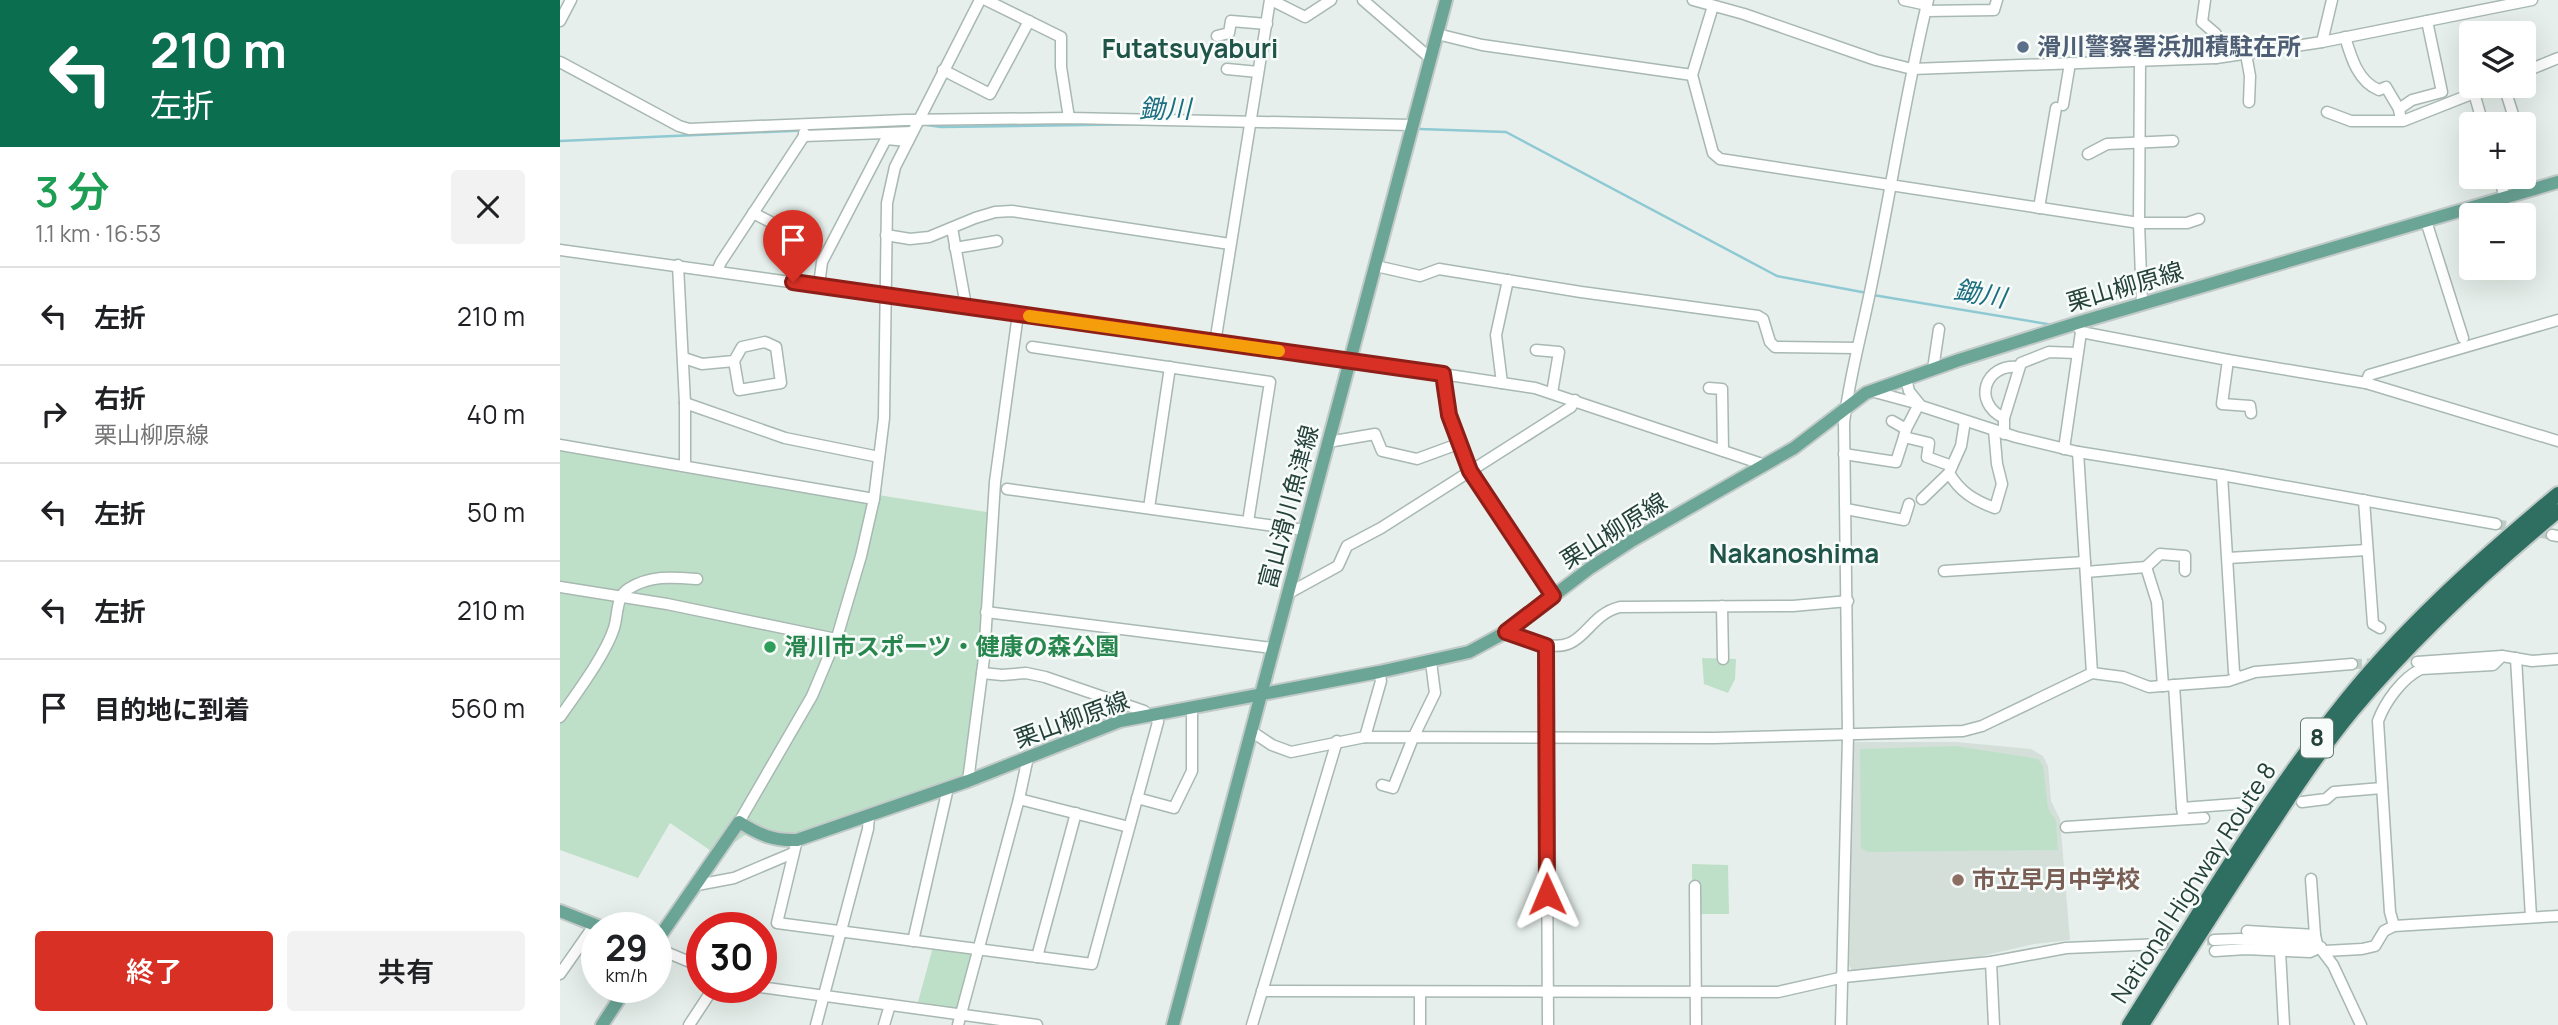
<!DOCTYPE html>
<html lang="ja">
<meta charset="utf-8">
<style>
body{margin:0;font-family:Manrope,"Noto Sans JP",sans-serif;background:#f2f2f2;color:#202124;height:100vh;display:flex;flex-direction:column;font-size:26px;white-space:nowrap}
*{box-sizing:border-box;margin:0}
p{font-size:23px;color:#757577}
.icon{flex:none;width:38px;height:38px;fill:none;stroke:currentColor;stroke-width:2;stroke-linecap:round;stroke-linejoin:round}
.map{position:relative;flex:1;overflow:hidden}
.drawer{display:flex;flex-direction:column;background:#fff;width:560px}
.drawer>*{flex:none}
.hud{background:#0b6e4f;color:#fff;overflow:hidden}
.buttons{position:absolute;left:1899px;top:21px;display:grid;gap:14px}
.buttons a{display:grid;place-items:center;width:77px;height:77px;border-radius:7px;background:#fff;box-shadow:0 7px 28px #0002;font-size:35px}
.speed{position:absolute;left:21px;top:912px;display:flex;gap:14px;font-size:35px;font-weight:700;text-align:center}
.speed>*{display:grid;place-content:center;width:91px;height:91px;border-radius:50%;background:#fff;box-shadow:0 7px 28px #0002;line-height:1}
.speed small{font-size:18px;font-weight:400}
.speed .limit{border:10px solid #d22;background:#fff;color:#111}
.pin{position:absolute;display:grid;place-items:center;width:60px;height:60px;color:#fff;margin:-72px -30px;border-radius:50% 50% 50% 0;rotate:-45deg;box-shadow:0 0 7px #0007}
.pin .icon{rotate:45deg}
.me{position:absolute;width:77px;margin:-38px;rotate:359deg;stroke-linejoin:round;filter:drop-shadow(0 0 5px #0008)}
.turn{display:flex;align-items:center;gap:24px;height:147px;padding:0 35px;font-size:32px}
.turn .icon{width:91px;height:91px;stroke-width:2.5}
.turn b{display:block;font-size:49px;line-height:60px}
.round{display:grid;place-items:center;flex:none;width:74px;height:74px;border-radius:7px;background:#f2f2f2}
.overview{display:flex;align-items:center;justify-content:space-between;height:119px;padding:0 35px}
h1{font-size:42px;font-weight:600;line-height:52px;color:#1e9e55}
.primary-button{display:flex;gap:14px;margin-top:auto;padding:14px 35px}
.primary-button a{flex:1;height:80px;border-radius:7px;background:#d93025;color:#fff;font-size:28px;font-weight:600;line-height:80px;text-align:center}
.primary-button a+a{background:#f2f2f2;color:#202124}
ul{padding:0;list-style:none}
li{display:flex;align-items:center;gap:21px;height:98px;padding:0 35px;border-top:2px solid #e0e0e0}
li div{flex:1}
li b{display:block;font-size:26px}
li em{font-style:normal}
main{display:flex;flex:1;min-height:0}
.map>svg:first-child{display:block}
.built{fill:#d4dfda}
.green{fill:#bfe0c8}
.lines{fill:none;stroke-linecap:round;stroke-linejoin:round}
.stream{stroke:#8ec9d4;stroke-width:2.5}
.minor-tunnel{stroke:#bfccc8;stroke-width:10;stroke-dasharray:10 5;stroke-linecap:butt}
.minor-casing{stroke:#a8b8b2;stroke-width:13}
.major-casing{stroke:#c2cac8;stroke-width:16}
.highway-casing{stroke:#c2cac8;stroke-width:18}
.minor{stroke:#fff;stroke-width:10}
.major{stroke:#6aa596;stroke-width:12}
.highway{stroke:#2f6f62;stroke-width:14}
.route-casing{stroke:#8d1f18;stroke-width:18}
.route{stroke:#d93025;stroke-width:12}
.slow{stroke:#f59e0b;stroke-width:12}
.service-dot{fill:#5c6f8a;stroke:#f7fbf9;stroke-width:2.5}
.leisure-dot{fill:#2e9e5b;stroke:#f7fbf9;stroke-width:2.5}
.education-dot{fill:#8d6e63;stroke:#f7fbf9;stroke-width:2.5}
.labels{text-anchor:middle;stroke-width:5;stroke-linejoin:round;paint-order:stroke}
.shield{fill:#f7fbf9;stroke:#637a73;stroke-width:2}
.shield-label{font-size:23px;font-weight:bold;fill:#24423a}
.service-label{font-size:24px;font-weight:bold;fill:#4e5e75;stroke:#f7fbf9;text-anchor:start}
.street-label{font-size:24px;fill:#24423a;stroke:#f7fbf9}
.leisure-label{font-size:24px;font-weight:bold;fill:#27864d;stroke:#f7fbf9;text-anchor:start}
.education-label{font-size:24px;font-weight:bold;fill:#785e54;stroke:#f7fbf9;text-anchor:start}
.neighbourhood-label{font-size:26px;font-weight:bold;fill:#1f5548;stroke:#f7fbf9}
.water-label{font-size:26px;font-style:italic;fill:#1c6f80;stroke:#f7fbf9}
</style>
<main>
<section class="drawer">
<div class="hud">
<div class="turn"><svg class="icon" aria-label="left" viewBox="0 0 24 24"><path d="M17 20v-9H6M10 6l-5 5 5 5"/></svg><div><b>210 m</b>左折</div></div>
</div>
<div class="overview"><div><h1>3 分</h1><p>1.1 km · 16:53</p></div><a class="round"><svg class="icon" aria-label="close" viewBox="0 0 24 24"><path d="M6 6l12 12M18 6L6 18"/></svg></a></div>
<ul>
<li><svg class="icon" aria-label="left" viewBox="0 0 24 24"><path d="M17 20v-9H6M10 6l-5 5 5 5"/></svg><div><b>左折</b></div><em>210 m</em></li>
<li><svg class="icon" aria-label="right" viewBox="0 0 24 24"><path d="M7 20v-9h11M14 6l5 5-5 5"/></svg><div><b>右折</b><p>栗山柳原線</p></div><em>40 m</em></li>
<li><svg class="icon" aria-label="left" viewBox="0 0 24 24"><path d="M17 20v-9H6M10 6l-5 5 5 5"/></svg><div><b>左折</b></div><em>50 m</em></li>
<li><svg class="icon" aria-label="left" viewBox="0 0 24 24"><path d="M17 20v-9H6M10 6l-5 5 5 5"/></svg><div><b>左折</b></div><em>210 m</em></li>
<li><svg class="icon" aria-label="arrive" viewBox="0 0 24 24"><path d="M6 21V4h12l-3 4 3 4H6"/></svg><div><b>目的地に到着</b></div><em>560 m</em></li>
</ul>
<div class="primary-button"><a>終了</a><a>共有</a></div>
</section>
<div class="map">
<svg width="1998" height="1025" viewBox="0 0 1998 1025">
<rect width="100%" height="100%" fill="#e6efeb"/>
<path class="built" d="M1293,742H1396L1471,749L1483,756L1488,766L1491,801L1500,819L1510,940L1474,944L1418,957L1293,972L1289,965Z"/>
<g class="green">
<path d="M0,445L433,513L408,781L237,835L221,834L199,825L157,855L110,823L78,878L0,850Z"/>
<path d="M1142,658L1176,659L1175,679L1168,693L1144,684Z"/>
<path d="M1396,746L1478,759L1483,766L1488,808L1496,821L1498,850L1308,852L1301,848L1300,749Z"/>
<path d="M1132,864L1168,865L1169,914H1132Z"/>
<path d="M373,947L413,953L398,1009L358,1002Z"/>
</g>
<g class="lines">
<g class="stream">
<path d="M367,125L381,127L590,124"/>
<path d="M860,129L946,132L1217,276L1307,293"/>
<path d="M0,141L344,126"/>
<path d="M1313,295L1493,325"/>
</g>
<g class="minor-tunnel">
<path d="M1936,524L1992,535"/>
<path d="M1792,664L1819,663"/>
<path d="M1602,944L1654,940"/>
</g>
<g class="minor-casing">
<g id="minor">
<path d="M426,0L501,37V67L509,118"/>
<path d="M711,0L745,17L771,0"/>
<path d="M803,0L870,58"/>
<path d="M1133,0L1184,14L1316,60L1352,69L1656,58L1762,42L1972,0"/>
<path d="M1344,0L1367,5"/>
<path d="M1645,0L1642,22L1656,34V58"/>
<path d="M1153,6L1132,75L1153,153L1160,159L1579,223H1627L1639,219"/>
<path d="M1366,11L1434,10L1437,0"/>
<path d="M0,21L11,0"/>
<path d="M877,34L922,45L1132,75"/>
<path d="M657,36L669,33L671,21L707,24"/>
<path d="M1785,37C1791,57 1798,82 1819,90L1826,87L1839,109L1840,115"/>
<path d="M1762,42L1772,0"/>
<path d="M1686,54L1690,76L1689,102"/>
<path d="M1580,61L1579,223L1582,304"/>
<path d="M0,62L119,126L129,129L345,120L509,118L852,125"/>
<path d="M667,69L698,72"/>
<path d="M383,70L430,94L469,21"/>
<path d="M1964,72L1998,58"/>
<path d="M1944,86L1956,124"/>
<path d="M1503,105L1510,63"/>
<path d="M1839,109L1852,100L1882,92L1867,21"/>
<path d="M1767,112L1791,121H1843L1914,93"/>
<path d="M1923,124L1914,93L1931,86"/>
<path d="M244,133V136L352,132"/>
<path d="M1964,150V152"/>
<path d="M1528,154L1547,144L1613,141"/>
<path d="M1939,177L1945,198"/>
<path d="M1479,208L1496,108"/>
<path d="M193,213L248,241"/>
<path d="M1866,221L1903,338"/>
<path d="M392,228L406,306"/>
<path d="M326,235L350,239L369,237L415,218L435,212L452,211L670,244"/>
<path d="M395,248L437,241"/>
<path d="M0,250L790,360L975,388L1205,465"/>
<path d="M118,265L125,403"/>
<path d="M816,266L860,276L879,269L1021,292L1198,316L1203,319L1210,342L1215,347L1297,348"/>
<path d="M157,271L161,262L244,136"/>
<path d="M259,285L262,262L326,139L348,141"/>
<path d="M1521,332L1668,360L1662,404L1690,406L1691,413"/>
<path d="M655,343L710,0"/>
<path d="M472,347L710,382L688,522"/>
<path d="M976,350L999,352L992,393"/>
<path d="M124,358L142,364L174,361L179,390L221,383L216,347L205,342L182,347L174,361"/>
<path d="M1668,360L1806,383L1809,375L1998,320"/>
<path d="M1373,369L1379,329"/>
<path d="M883,374C879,446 954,538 993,596"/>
<path d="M1346,379L1349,391L1361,406L1456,437L1518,452L1662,475L1674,672L1678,677"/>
<path d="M942,383L936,335L948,280"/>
<path d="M1806,383L1998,441"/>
<path d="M1149,388L1162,389L1163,451"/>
<path d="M1311,391L1359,404L1346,429L1332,421"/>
<path d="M1444,418C1412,403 1424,363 1459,367"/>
<path d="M1346,429L1344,437L1369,443L1367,457L1392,466L1401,446L1405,421"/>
<path d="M1444,434V418L1461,363L1489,352L1517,353"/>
<path d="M768,442L815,434L822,451L857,459L898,444"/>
<path d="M0,445L314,499"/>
<path d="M1504,449L1521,332L1519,328"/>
<path d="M1518,452L1532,673"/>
<path d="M1284,454L1336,462L1344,437"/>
<path d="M125,466V403L225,438L319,457"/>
<path d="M1392,466L1389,473C1400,492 1415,501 1435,508L1442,484L1437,464L1434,430"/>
<path d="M1662,475L1936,524"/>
<path d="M447,489L744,530"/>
<path d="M1362,499L1389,473"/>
<path d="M1804,500L1813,624L1820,628"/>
<path d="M589,508L610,367"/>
<path d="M1286,509L1344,520L1349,504"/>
<path d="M1992,535L1998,536"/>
<path d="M1668,558L1807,550"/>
<path d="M1586,567L1597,602L1603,686"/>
<path d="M1384,571L1525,562"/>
<path d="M1526,572L1586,567L1600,554L1625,556V571"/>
<path d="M0,587L107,604L276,639"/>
<path d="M727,594L778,566L787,546L821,528L1011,407L1015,400"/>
<path d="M1162,606L1163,659"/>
<path d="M426,612L712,648"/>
<path d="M946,632C955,638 967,640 978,643C1026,657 1023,616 1060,607L1233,606L1288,601"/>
<path d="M986,646L988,1025"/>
<path d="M1956,658L1971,917"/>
<path d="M1857,662L1942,656L1972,661L1998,659"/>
<path d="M422,673L442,675L466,673L485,677L584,711L589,715"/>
<path d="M1614,685L1622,808"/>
<path d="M0,717C16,694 46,654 54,628C58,616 56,596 68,589C90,575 112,577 137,579"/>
<path d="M691,731L712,745L731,752L805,737L1154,738L1403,731L1422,726L1532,673L1563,677L1589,687L1668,681L1695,672L1792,664"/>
<path d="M805,737L821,681L819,672"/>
<path d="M408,781L424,658L435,482L458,314"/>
<path d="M822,785L833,788L853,738L875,693L871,662"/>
<path d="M577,798L614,808L632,771V707"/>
<path d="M459,799L569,827"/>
<path d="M1742,802L1766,799L1774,792L1822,788"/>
<path d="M1623,814L1622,808L1689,803"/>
<path d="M179,822L252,696L278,634L301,556L314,499L324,418L327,203L335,167L420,0"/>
<path d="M1506,827L1644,818"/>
<path d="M237,840L217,923L532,964L598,722L594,714"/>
<path d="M1751,879L1755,935"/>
<path d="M137,885L174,878L233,853"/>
<path d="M1135,886L1136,1025"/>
<path d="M1834,926L1830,912L1818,721C1825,702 1842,678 1861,669L1933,665L1942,656"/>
<path d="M1687,931L1755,935L1757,944"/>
<path d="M1654,940L1680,939L1757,944L1773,965L1801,1025"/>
<path d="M353,941L388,788"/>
<path d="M96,948L142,967"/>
<path d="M1655,951L1686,949L1750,952L1761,947"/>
<path d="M1720,951L1724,1025"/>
<path d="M1765,951L1802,949L1815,946L1824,931L1834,926L1998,916"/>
<path d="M477,957L516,813"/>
<path d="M1431,962L1434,1025"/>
<path d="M0,974L35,924"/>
<path d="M200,987L477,1025"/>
<path d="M702,991L1218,992L1284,977L1431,962L1506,948L1602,944"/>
<path d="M129,1025L154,987"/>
<path d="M256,1025L308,829L309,815"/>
<path d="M324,1025L330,1005"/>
<path d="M398,1025L459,799L468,757"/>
<path d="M692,1025L777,741"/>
<path d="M860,1025V992"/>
<path d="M1281,1025L1288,735L1284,423C1289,377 1302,333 1311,287C1331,192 1345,95 1368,0"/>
</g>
</g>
<g class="major-casing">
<g id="major">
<path d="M0,911L43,928"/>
<path d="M96,942L179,822C200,835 213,841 237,840L408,781L560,721L819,672L909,652L946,632L1030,568L1073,540L1234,448L1306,393L1399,360L1517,323L1998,182"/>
<path d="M42,1025L67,987"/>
<path d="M613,1025L886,0"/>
</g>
</g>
<g class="highway-casing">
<g id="highway">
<path d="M1569,1025C1635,920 1698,812 1775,714C1839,631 1918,561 1998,494"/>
<path d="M1582,1025C1626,956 1669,887 1715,819C1739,782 1764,745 1792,711C1854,637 1923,573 1998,511"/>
</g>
</g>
<use href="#minor" class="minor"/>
<use href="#major" class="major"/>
<use href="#highway" class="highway"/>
</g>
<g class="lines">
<g class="route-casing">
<path id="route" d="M233,282L883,374L889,415L910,471L993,596L946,632L986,646L987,894"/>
</g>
<use href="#route" class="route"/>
<path class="slow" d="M469,316L719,351"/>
</g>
<circle class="service-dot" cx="1463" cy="47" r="7"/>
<circle class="leisure-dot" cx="210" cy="647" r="7"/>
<circle class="education-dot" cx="1398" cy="880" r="7"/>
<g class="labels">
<rect class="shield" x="1741" y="718.5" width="32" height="39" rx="5"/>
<g class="shield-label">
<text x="1757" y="746">8</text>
</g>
<g class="service-label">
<text x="1477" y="55">滑川警察署浜加積駐在所</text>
</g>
<g class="street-label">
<text transform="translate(1565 287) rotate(-16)" y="8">栗山柳原線</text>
<text transform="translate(729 507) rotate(-75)" y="8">富山滑川魚津線</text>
<text transform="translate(1054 531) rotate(-32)" y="8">栗山柳原線</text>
<text transform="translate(512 720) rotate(-20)" y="8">栗山柳原線</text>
<text transform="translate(1634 883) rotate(-57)" y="8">National Highway Route 8</text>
</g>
<g class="leisure-label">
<text x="224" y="655">滑川市スポーツ・健康の森公園</text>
</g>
<g class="education-label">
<text x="1412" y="888">市立早月中学校</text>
</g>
<g class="neighbourhood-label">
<text x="630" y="58">Futatsuyaburi</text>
<text x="1234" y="563">Nakanoshima</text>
</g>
<g class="water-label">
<text x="605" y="118">鋤川</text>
<text transform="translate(1420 294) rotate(10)" y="9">鋤川</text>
</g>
</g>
</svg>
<div class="buttons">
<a><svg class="icon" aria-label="layers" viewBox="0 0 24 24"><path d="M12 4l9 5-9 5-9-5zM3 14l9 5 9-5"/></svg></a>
<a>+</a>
<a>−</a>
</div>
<div class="speed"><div>29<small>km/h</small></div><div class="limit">30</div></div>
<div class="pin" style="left:233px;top:282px;background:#d93025"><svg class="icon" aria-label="arrive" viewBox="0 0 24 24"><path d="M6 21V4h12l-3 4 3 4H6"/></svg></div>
<svg class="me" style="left:987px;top:894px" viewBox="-20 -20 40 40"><path d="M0-17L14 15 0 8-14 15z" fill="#d93025" stroke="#fff" stroke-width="4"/></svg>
</div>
</main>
